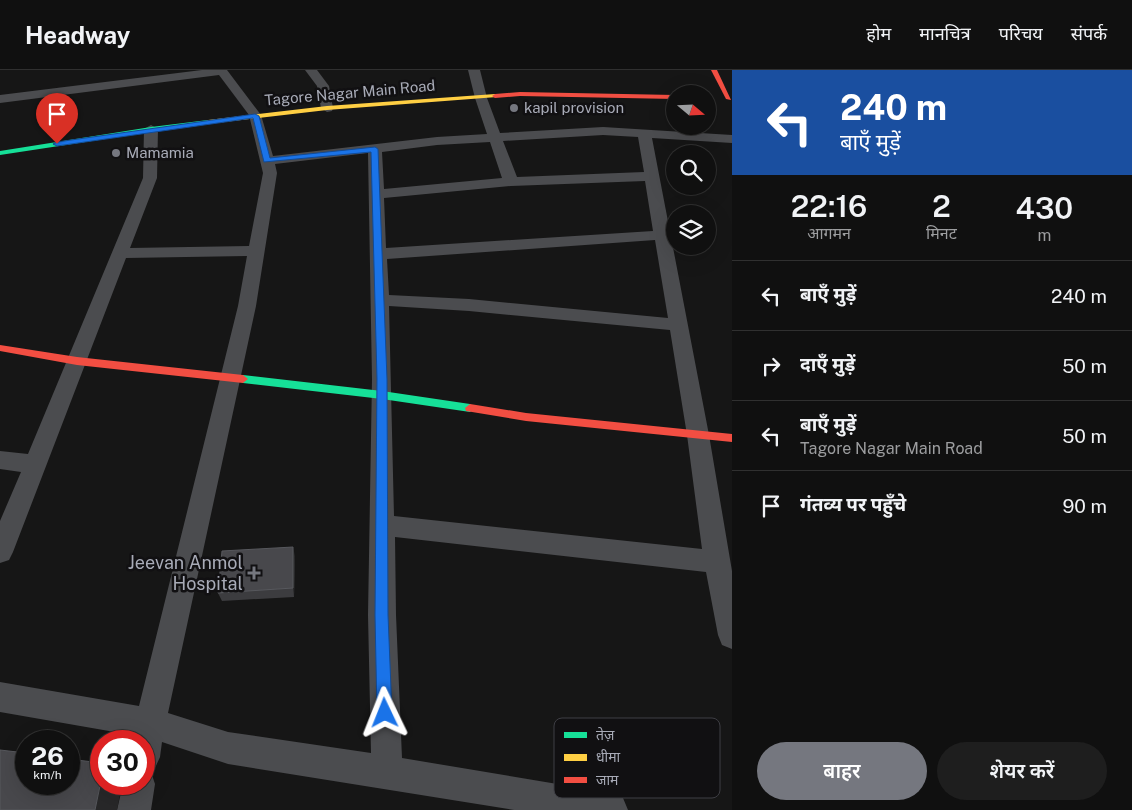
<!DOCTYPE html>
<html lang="hi">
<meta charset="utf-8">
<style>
body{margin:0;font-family:"Public Sans","Noto Sans Devanagari",sans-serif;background:#1e1e1e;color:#f1f3f6;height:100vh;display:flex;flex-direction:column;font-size:19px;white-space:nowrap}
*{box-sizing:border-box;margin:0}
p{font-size:16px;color:#9c9d9f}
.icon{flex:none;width:28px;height:28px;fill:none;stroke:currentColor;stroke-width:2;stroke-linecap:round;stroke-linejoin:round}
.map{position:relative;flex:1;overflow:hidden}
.details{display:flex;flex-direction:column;background:#101010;width:400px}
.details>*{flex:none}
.hud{background:#1a4fa0;color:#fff;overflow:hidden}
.needle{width:32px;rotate:109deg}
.tools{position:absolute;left:666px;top:15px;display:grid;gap:10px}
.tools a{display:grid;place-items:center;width:50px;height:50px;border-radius:50%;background:#101010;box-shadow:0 5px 20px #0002,0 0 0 1px #303030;font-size:25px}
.speed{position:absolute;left:15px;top:660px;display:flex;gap:10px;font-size:25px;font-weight:700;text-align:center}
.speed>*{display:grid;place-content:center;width:65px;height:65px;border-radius:50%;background:#101010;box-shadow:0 5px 20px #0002,0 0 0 1px #303030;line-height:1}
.speed small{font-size:12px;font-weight:400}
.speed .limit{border:8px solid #d22;background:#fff;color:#111}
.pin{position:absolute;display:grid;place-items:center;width:42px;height:42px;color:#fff;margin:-51px -21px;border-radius:50% 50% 50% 0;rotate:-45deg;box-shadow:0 0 5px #0007}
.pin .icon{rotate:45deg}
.me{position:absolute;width:55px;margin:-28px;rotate:358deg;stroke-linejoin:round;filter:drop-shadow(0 0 4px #0008)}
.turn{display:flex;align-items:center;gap:18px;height:105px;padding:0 25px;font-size:22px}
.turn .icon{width:65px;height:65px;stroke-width:2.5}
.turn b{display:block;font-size:35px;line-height:42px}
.eta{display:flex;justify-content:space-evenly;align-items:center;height:85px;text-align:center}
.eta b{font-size:30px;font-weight:600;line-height:35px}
.button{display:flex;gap:10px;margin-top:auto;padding:10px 25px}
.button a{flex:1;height:58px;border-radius:30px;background:#75777f;color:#fff;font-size:20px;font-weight:600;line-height:58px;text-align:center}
.button a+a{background:#1e1e1e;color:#f1f3f6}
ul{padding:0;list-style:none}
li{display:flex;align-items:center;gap:15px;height:70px;padding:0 25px;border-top:1px solid #303030}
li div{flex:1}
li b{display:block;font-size:19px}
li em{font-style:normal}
header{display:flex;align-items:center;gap:30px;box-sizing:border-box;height:70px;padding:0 25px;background:#101010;border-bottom:1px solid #303030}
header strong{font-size:24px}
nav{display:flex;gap:28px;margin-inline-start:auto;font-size:18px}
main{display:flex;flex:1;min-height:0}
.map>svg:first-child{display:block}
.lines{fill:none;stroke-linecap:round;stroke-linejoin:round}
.street{fill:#4b4c4f;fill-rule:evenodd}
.fast{fill:#16e098;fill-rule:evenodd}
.slow{fill:#ffcf43;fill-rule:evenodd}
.jam{fill:#f24e42;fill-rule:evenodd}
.wall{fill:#3c3c3f}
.shaded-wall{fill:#282829}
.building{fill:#48484c;stroke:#57585d}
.route{fill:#1a73e8;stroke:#114b97}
.poi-dot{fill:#75777f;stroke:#111012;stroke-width:2}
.labels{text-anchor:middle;stroke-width:5;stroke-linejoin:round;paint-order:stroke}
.far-street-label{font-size:15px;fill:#a8abb7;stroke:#111012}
.far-poi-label{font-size:15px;fill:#a8abb7;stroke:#111012;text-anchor:start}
.poi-label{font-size:18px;fill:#a8abb7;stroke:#111012;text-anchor:end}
.key{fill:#111012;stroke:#3e3e44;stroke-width:1}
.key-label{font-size:14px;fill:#a8abb7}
</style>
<header>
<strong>Headway</strong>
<nav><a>होम</a><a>मानचित्र</a><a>परिचय</a><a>संपर्क</a></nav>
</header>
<main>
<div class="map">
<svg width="732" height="740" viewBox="0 0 732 740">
<rect width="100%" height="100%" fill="#161616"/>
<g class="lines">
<g class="street">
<path d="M202,0H227L261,45L273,86L437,67L487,64L475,28L468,0H480L487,28L500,63L603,57L732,65V73L652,68L709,365L732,501V579L722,575L718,565L706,502L395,467L396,545L402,688L611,723L623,728L628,740H514L228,694L162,672L160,687L155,698L148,701L151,702L155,714L151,740H117L123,714H144V671H131L132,665L0,642V612L139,636L238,236L247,186L126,188L13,482L9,490L0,493V451L21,402L0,399V381L28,384L143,108L144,59L151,55L158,59L157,108L130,178L249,176L263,103L249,45L219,5L0,33V25ZM603,65L638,67L644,102L517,107L503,71ZM490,72L502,108L384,119L382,82L437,75ZM368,83L372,309L368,545L371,683L228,662L168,643L256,236L277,103L275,94ZM645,111L653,161L386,178L384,128L511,116ZM655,170L668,248L469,229L389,225L387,189ZM389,236L469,241L670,260L687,365L702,479L394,446Z"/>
<path d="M305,0H317L329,16L333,38L332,41L327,42L321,38L317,16Z"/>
</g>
<g class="fast">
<path d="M208,50L210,51V53L0,85V81L151,57Z"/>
<path d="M243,305L382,321L470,334L475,338L470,342L382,329L243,313L238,309Z"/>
</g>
<path class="slow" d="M495,24L497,25V27L327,40L208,54L205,52L208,50L327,36Z"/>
<g class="jam">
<path d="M711,0H717L731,30L726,29Z"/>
<path d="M520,22L675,25V29L520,26L495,28L492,26L495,24Z"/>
<path d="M0,275L77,287L243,305L248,309L243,313L77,295L0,281Z"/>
<path d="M470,334L526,343L732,364V372L526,351L466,341L465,338Z"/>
</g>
</g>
<path class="wall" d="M295,486L294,527L222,531L218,523Z"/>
<g class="shaded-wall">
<path d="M293,477L295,486L294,527L293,518Z"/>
<path d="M101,711V714H122L117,740H95Z"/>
</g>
<g class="building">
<path d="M293,477V518L218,523L222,481Z"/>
<path d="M0,680L26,683V714H69V689L101,693V711L95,740H0Z"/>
</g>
<path class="route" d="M255,44L259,46L270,88L375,77L378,79L387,309L388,545L392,643L390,649L385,651L379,649L377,643L375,545L377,309L371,82L264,92L253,48L57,76L53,74L57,72Z"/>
<g class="poi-dot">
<circle cx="514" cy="38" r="5"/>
<circle cx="116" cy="83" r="5"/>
<path d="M251.5 495.5h5v5h5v5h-5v5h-5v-5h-5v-5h5z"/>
</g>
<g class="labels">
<g class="far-street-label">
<text transform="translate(350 23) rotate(-5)" y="5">Tagore Nagar Main Road</text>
</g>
<g class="far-poi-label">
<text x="524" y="43">kapil provision</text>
<text x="126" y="88">Mamamia</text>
</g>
<g class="poi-label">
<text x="243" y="499">Jeevan Anmol<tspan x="243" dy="21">Hospital</tspan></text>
</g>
</g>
<rect x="554" y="648" width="166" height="80" rx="8" class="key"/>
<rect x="564" y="662" width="23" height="6" fill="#16e098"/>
<rect x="564" y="684" width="23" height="7" fill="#ffcf43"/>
<rect x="564" y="707" width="23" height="6" fill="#f24e42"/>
<g class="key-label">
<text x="596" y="670">तेज़</text>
<text x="596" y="692">धीमा</text>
<text x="596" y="715">जाम</text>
</g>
</svg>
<div class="tools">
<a><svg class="needle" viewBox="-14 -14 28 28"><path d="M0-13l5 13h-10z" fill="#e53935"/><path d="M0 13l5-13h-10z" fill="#9c9d9f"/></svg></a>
<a><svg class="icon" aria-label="search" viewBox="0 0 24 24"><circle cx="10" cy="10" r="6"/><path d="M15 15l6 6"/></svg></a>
<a><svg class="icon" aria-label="layers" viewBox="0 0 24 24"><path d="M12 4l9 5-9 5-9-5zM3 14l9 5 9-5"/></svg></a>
</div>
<div class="speed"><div>26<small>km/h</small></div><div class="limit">30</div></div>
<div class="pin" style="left:57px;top:74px;background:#d93025"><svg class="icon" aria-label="arrive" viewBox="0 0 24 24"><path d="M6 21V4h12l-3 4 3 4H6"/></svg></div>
<svg class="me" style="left:385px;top:643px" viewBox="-20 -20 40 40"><path d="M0-17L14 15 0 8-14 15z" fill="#1a73e8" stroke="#fff" stroke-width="4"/></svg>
</div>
<section class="details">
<div class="hud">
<div class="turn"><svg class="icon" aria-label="left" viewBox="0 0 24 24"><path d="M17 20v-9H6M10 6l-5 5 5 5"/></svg><div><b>240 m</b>बाएँ मुड़ें</div></div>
</div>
<div class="eta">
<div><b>22:16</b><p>आगमन</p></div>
<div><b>2</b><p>मिनट</p></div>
<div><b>430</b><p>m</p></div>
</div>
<ul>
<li><svg class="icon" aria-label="left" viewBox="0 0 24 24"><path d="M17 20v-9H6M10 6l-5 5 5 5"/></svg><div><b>बाएँ मुड़ें</b></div><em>240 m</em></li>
<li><svg class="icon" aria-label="right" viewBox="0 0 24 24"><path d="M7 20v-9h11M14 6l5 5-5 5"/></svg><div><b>दाएँ मुड़ें</b></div><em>50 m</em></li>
<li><svg class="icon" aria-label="left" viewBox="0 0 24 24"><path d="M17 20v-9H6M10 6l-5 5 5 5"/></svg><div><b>बाएँ मुड़ें</b><p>Tagore Nagar Main Road</p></div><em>50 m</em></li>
<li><svg class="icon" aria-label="arrive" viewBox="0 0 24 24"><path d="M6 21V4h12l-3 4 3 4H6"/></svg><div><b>गंतव्य पर पहुँचे</b></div><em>90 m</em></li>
</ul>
<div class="button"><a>बाहर</a><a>शेयर करें</a></div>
</section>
</main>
